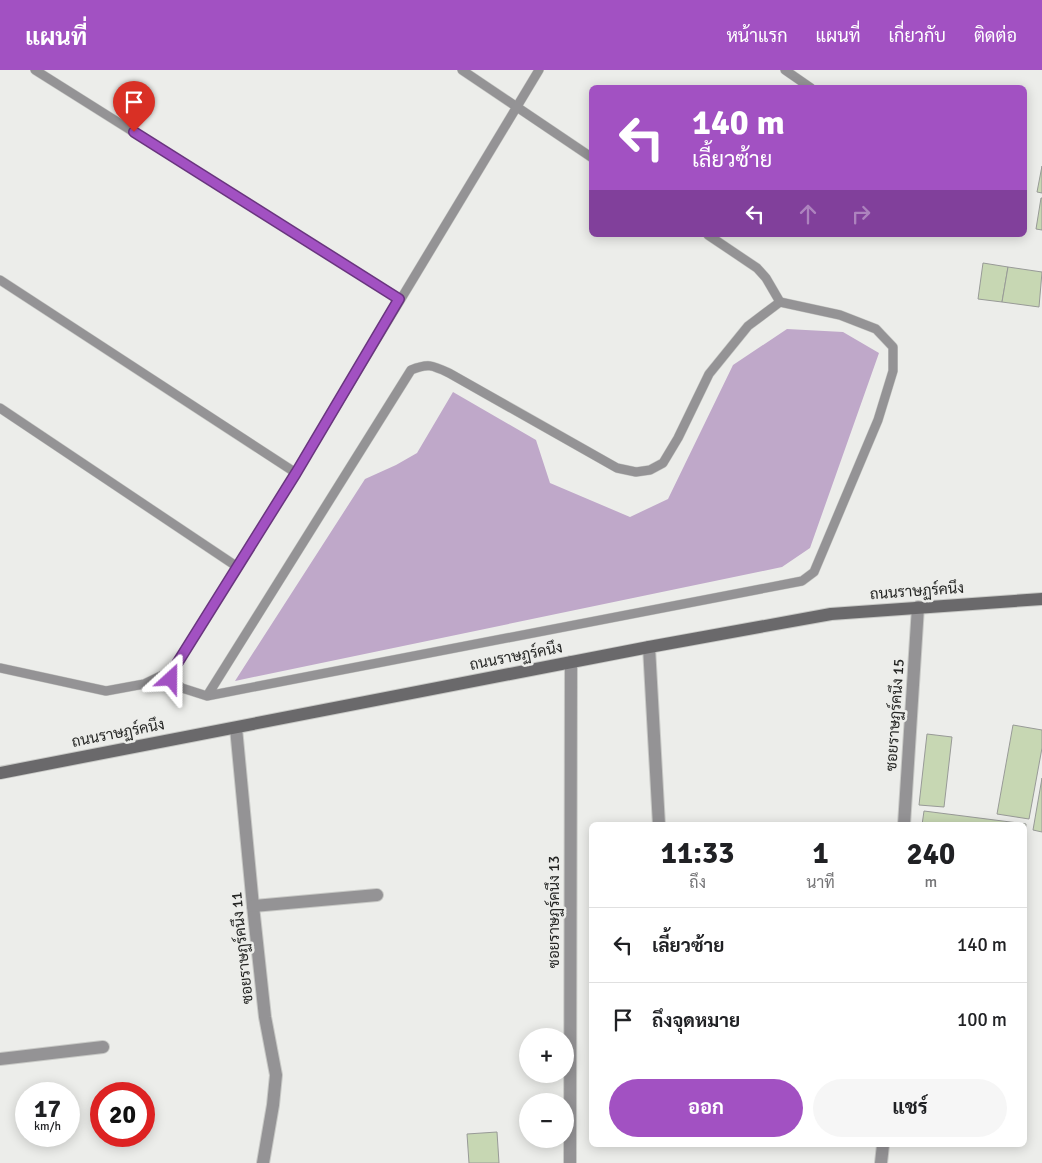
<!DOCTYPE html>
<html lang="th">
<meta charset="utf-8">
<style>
body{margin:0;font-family:Signika,Sarabun,sans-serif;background:#f6f6f6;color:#202124;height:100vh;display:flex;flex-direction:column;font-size:19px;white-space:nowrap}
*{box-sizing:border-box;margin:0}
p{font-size:16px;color:#757577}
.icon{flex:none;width:28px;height:28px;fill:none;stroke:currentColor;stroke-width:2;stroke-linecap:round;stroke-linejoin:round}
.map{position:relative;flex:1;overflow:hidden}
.drawer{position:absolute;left:589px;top:752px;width:438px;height:325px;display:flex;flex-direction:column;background:#fff;border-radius:8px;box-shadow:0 2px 12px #0003}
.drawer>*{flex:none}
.guide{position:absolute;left:589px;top:15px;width:438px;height:152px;border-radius:8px;box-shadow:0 2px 12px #0003;background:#a251c2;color:#fff;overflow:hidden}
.tools{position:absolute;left:519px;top:958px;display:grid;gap:10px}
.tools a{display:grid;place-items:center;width:55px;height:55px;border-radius:50%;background:#fff;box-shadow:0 2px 12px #0003;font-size:25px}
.speed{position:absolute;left:15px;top:1012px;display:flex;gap:10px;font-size:25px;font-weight:700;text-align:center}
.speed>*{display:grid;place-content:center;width:65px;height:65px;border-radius:50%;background:#fff;box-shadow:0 2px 12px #0003;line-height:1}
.speed small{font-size:12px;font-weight:400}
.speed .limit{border:8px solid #d22;background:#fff;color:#111}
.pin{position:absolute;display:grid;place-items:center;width:42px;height:42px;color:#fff;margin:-51px -21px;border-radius:50% 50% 50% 0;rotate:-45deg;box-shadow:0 0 5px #0007}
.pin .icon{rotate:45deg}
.me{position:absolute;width:55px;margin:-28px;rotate:24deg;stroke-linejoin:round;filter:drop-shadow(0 0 4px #0008)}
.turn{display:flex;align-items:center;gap:18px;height:105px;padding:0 20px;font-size:22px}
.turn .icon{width:65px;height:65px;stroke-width:2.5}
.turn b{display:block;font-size:35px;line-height:42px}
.lanes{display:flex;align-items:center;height:48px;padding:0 20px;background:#0003;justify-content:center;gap:25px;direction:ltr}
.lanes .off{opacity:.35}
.eta{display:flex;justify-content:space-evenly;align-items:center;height:85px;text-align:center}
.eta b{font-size:30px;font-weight:700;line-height:35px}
.action{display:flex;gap:10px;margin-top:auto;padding:10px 20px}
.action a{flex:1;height:58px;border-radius:30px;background:#a251c2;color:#fff;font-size:20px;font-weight:700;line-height:58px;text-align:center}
.action a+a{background:#f6f6f6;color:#202124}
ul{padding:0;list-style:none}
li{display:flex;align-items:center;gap:15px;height:75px;padding:0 20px;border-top:1px solid #e0e0e0}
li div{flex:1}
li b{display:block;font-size:19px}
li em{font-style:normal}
header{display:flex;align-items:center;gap:30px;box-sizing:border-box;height:70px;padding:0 25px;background:#a251c2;color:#fff}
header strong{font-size:24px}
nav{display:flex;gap:28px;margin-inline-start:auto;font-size:18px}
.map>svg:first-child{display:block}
.water{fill:#bfa8c9}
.building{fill:#c7d7b3;stroke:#989a97}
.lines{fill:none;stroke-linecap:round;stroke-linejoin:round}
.lane-casing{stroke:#c8c9c6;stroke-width:10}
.street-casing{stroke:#c8c9c6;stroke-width:14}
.secondary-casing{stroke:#c8c9c6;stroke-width:14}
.lane{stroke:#949395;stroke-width:9}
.street{stroke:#949395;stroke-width:12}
.secondary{stroke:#6a696b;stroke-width:12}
.route-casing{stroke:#69357e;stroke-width:12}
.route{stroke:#a251c2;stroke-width:9}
.labels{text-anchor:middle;stroke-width:5;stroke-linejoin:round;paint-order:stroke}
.street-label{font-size:15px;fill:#242523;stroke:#ecedea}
</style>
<header>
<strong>แผนที่</strong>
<nav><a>หน้าแรก</a><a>แผนที่</a><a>เกี่ยวกับ</a><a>ติดต่อ</a></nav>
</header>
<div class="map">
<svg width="1042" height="1093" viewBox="0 0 1042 1093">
<rect width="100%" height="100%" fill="#ecedea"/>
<path class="water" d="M787,259L843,262L879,283L810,478L782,497L235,611L365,409L396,395L417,383L453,322L536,370L550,413L630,447L668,429L733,295Z"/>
<g class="building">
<path d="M1042,96V123L1037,122Z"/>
<path d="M1041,128H1042V160L1036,159Z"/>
<path d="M983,193L1008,197L1002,232L978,229Z"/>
<path d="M1008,197L1042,202L1039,237L1002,232Z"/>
<path d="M1013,655L1042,660V678L1029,749L997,744Z"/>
<path d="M927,664L952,667L944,737L919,735Z"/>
<path d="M1042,708V762L1033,760Z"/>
<path d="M924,741L1026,754L1024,775V755H922Z"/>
<path d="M497,1062L499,1093H469L467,1064Z"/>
</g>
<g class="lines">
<g class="lane-casing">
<g id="lane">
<path d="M35,0L399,229"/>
<path d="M462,0L591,87"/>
<path d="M785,0L811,18"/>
<path d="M708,165L757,198L766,208L780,232"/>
<path d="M0,210L296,403"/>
<path d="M0,338L236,496"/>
<path d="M0,598L106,621L144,614L173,600"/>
<path d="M207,626L411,300C428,293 432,295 449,303L617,398L636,402L650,400L663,393L678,368L709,304L748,256L780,232L840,245L876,259L893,277V301L878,350L814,502L802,511L207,626L182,618L171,609L173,600L296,403L539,0"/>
</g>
</g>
<g class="street-casing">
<g id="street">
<path d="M649,577L659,755"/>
<path d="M236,658L253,836L265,947L276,1005L273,1035L263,1093"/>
<path d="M904,755L918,537"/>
<path d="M253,836L377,825"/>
<path d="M0,989L103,977"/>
<path d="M570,1093L571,592"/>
<path d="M881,1093L883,1075"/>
</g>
</g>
<g class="secondary-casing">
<path id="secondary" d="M0,703L649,577L831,544L1042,529"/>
</g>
<use href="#lane" class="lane"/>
<use href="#street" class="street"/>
<use href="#secondary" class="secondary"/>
</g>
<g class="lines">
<g class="route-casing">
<path id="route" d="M134,62L399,229L296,403L173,600L171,609"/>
</g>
<use href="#route" class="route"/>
</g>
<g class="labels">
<g class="street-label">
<text transform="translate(917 521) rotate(-4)" y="5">ถนนราษฏร์คนึง</text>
<text transform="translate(516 586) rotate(-11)" y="5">ถนนราษฏร์คนึง</text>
<text transform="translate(895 645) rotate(-86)" y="5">ซอยราษฏร์คนึง 15</text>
<text transform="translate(118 663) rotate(-11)" y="5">ถนนราษฏร์คนึง</text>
<text transform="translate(554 842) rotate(-90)" y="5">ซอยราษฏร์คนึง 13</text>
<text transform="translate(242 878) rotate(-96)" y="5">ซอยราษฏร์คนึง 11</text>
</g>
</g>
</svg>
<div class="tools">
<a>+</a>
<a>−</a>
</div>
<div class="speed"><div>17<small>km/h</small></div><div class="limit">20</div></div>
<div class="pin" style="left:134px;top:62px;background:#d93025"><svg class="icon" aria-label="arrive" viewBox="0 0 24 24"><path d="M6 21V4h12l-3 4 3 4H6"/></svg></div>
<svg class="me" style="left:171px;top:609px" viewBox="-20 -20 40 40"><path d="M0-17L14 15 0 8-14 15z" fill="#a251c2" stroke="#fff" stroke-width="4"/></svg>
<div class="guide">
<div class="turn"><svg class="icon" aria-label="left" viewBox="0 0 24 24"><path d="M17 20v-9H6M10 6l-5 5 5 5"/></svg><div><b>140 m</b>เลี้ยวซ้าย</div></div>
<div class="lanes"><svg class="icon" aria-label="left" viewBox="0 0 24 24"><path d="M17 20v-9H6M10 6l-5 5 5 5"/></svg><svg class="icon off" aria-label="ahead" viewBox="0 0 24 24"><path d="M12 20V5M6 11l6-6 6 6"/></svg><svg class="icon off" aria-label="right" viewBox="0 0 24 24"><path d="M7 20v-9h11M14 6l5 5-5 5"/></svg></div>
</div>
<section class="drawer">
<div class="eta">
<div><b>11:33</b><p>ถึง</p></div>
<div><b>1</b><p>นาที</p></div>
<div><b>240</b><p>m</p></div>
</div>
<ul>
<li><svg class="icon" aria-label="left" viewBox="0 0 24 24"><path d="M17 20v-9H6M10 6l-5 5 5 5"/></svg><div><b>เลี้ยวซ้าย</b></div><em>140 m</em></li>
<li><svg class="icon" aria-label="arrive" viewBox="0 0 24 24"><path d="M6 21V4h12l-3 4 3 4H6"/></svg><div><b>ถึงจุดหมาย</b></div><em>100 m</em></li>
</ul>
<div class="action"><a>ออก</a><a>แชร์</a></div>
</section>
</div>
